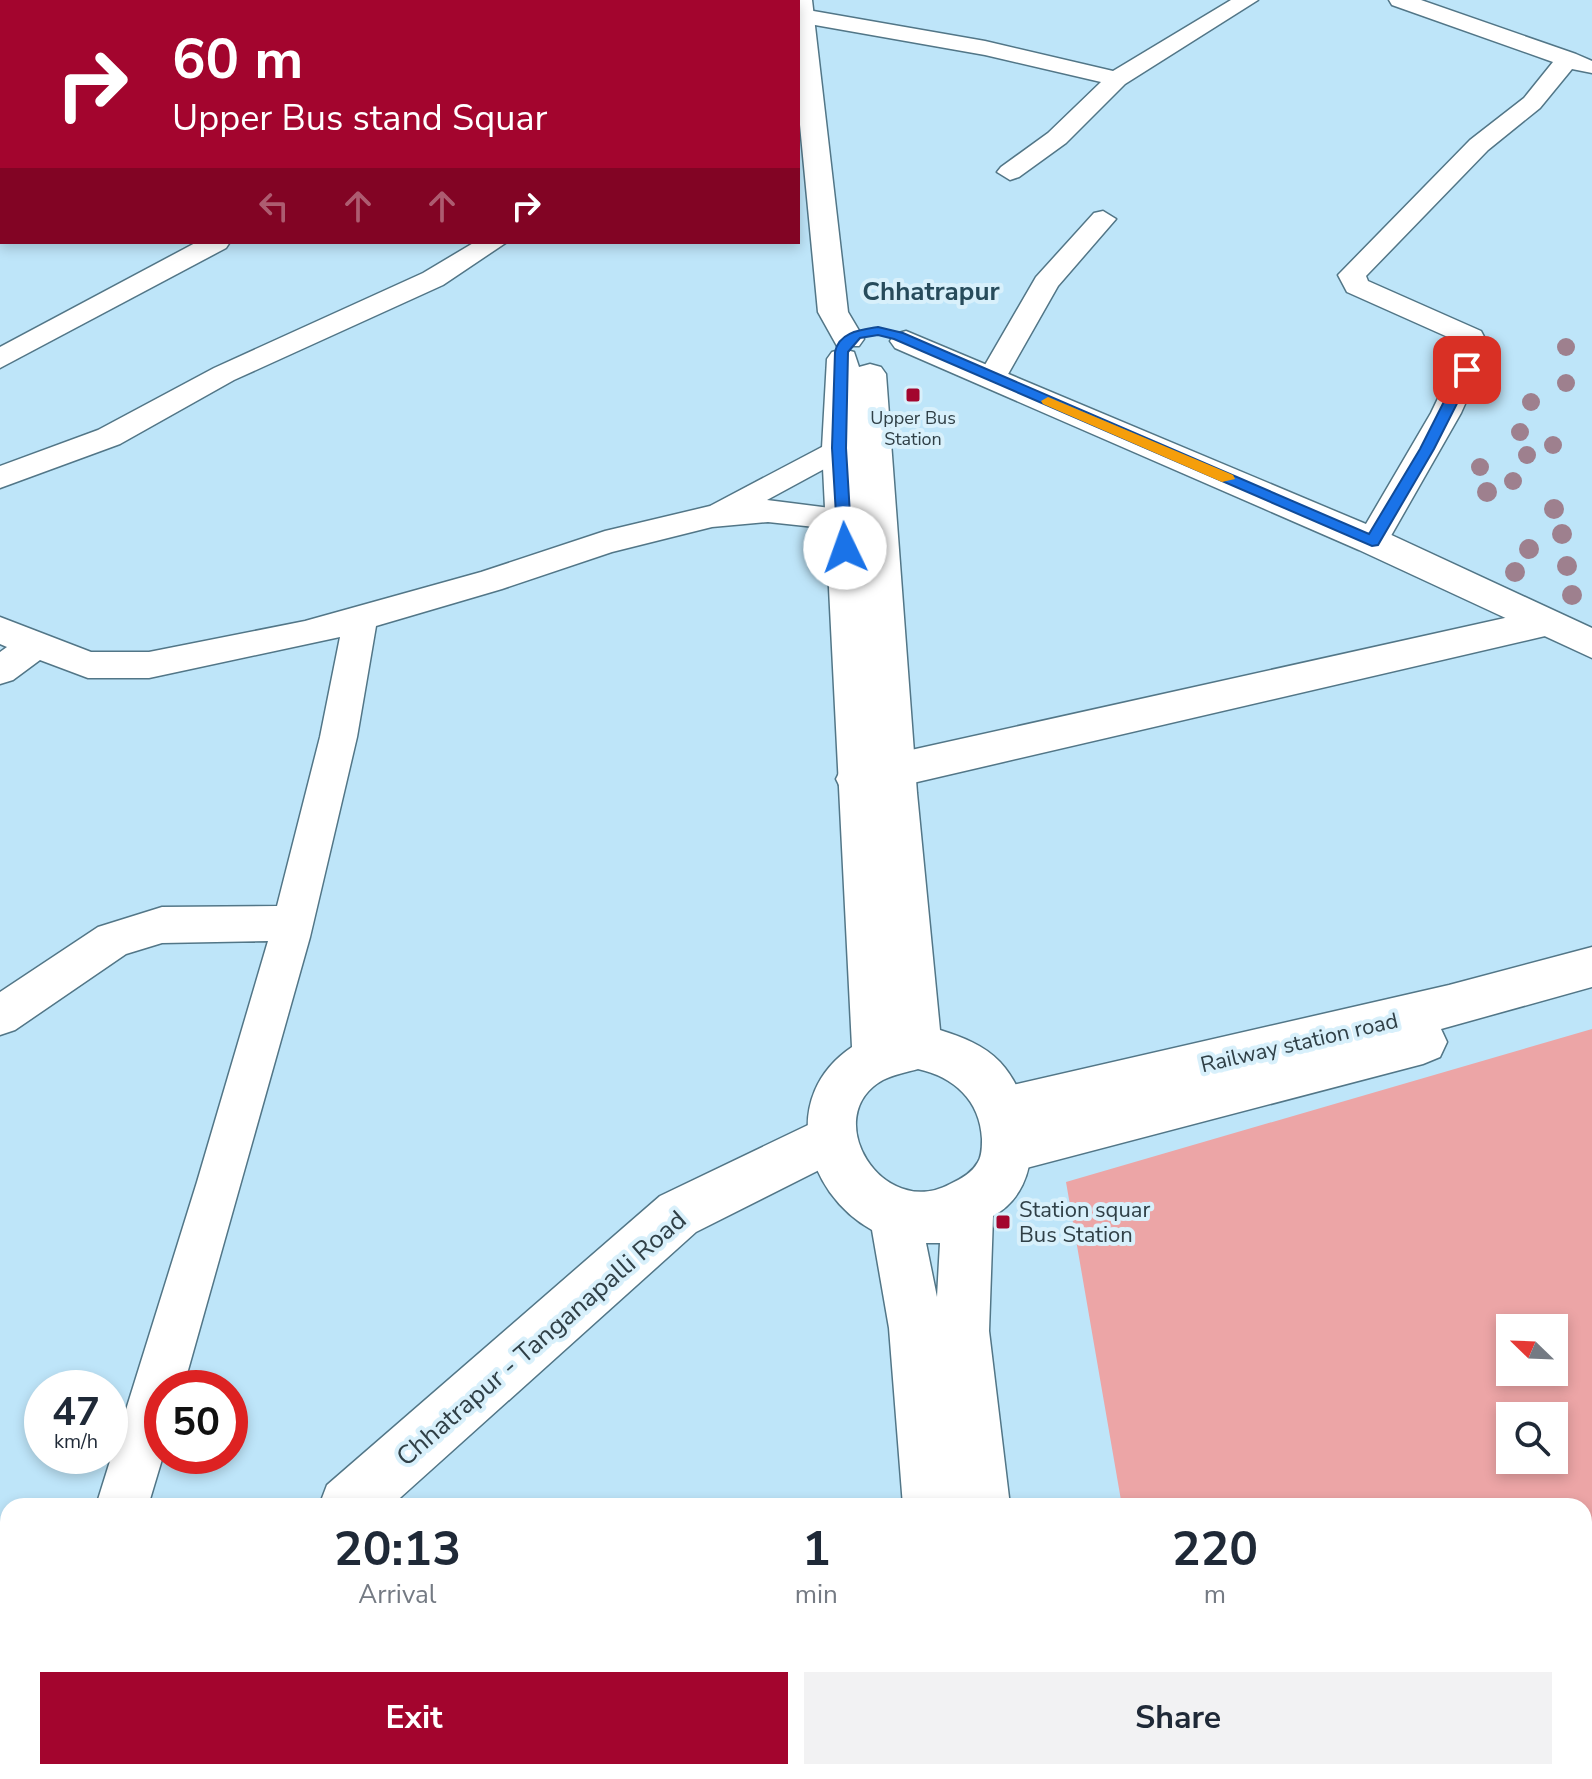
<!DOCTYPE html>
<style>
body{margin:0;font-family:"Nunito Sans",sans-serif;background:#f2f2f3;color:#1f2937;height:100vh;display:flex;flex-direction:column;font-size:30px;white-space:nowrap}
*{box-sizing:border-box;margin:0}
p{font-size:26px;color:#747a83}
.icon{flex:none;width:44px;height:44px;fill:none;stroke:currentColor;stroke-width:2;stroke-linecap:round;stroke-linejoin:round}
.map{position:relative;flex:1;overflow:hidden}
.panel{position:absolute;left:0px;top:1498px;width:1592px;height:282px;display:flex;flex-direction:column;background:#fff;border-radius:24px 24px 0 0;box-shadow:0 4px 12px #0003}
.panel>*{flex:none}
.guide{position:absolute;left:0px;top:0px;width:800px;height:244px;box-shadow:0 4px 12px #0003;background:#a3052e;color:#fff;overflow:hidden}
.needle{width:52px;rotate:293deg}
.fabs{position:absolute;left:1496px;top:1314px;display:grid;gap:16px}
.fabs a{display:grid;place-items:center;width:72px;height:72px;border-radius:0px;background:#fff;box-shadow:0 4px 12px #0003;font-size:40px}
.speed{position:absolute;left:24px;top:1370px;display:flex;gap:16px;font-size:40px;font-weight:700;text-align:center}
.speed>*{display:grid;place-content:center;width:104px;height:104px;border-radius:50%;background:#fff;box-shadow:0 4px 12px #0003;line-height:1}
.speed small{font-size:20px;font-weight:400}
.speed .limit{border:12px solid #d22;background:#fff;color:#111}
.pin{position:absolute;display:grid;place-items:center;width:68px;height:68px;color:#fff;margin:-34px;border-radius:16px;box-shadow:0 4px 12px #0006}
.me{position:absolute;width:88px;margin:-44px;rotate:357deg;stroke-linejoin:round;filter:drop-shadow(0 0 6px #0008)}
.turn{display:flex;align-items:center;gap:28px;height:168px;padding:0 40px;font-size:36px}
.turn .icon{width:104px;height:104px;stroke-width:2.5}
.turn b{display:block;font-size:56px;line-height:68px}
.lanes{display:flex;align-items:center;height:76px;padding:0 40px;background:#0003;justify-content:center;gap:40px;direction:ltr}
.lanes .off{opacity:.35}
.eta{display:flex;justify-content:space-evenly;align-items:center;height:136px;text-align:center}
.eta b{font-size:48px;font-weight:700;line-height:56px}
.primary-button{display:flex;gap:16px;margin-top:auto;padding:16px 40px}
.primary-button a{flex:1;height:92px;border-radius:0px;background:#a3052e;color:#fff;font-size:32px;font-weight:700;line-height:92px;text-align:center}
.primary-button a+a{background:#f2f2f3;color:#1f2937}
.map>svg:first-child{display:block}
.green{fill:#eca5a6;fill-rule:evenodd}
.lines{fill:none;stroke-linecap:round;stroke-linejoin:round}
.minor-casing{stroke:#527687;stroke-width:3}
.tertiary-casing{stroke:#527687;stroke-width:3}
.secondary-casing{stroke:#527687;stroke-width:3}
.minor{fill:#fff;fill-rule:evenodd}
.tertiary{fill:#fff;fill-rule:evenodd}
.secondary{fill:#fff;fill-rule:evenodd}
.tree{fill:#9e808e}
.route{fill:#1a73e8;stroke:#114b97;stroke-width:2}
.slow{fill:#f59e0b}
.poi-dot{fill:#a3052e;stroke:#d8f0fb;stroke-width:3}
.labels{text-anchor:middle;stroke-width:8;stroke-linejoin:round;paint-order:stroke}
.far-poi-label{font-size:18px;fill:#304047;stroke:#d8f0fb}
.street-label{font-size:22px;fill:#304047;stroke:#d8f0fb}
.poi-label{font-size:22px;fill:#304047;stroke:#d8f0fb;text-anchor:start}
.far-district-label{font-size:26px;font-weight:bold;fill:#274b5b;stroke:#d8f0fb}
.near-street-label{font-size:26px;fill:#304047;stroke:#d8f0fb}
</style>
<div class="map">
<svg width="1592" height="1779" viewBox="0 0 1592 1779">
<rect width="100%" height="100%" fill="#bee5f9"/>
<path class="green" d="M1592,1029V1779H1169L1168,1772H1584V1506H1122L1066,1182ZM1510,1328H1554V1372H1510ZM1510,1416H1554V1460H1510Z"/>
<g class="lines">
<g class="minor-casing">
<g id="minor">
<path d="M1231,0H1258L1125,84L1066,143L1019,177L1010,180L997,172L1001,167L1048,133L1101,82L985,55L798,22V10L802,9L985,41L1113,71Z"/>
<path d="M1389,0H1421L1576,54L1592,61V73L1572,69L1540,108L1488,150L1366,276L1368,281L1481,331L1490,348L1461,413L1388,541L1384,549L1372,552L1360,549L1356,541L1431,413L1462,348L1459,342L1347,292L1338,275L1470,140L1524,98L1553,62L1392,5Z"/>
<path d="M1103,211L1116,219L1058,286L1003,383H983L978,377L1036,277L1094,213Z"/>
<path d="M197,242H230L226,248L0,368V347Z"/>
<path d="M475,242H507L443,285L234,380L120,444L0,488V466L98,430L214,368L423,273Z"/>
<path d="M839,438L850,441L854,448L850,455L767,500L854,511L859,519L854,527L843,530L768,522L712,527L612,552L502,589L376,626L357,737L310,937L183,1388H162L163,1456L148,1506H96L197,1182L268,941L162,943L126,954L15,1030L0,1035V992L98,927L162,907L277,906L320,737L340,637L149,678H88L40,660L13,680L0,684V652L7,647L0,644V617L91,652H149L305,621L481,572L605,531L710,506Z"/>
</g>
</g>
<g class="tertiary-casing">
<g id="tertiary">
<path d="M788,0H812L848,312L864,339L859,346H837L818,312L798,104V2Z"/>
<path d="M1545,609L1558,613L1564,623L1558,633L857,796L842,791L836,779L842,767L857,762Z"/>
<path d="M1592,947V987L1441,1029L1447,1042L1440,1057L1423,1064L1007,1173L989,1166L982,1149L989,1132L995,1130L987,1126L979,1110L987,1094L1004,1087L1449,985Z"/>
<path d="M829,1115L847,1122L854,1139L847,1156L696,1232L391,1506H319L327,1485L660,1196Z"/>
<path d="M10,1772H79L76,1779H7Z"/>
</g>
</g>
<g class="secondary-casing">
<g id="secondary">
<path d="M906,331L1385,532L1592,628V658L1359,550L895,348L890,341L895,334Z"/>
<path d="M843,349L854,352L859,367L870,364L881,367L886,374L917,793L940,1030C962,1037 984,1045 1000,1062C1037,1102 1048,1186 993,1216L989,1331L1010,1506H903L889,1328L872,1230C804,1192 779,1096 852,1047L822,448L827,359L832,352ZM918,1069C954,1077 980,1100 982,1139C982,1146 982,1156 978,1162C972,1173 961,1179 950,1184C882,1221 818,1116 883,1080C893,1075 907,1072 918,1069ZM926,1243H940L937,1297Z"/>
<path d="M923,1772H1041L1042,1779H924Z"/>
</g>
</g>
<use href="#minor" class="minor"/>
<use href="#tertiary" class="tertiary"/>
<use href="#secondary" class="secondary"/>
</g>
<g class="tree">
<circle cx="1566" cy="347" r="9"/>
<circle cx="1566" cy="383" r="9"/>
<circle cx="1531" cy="402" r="9"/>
<circle cx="1520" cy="432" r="9"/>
<circle cx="1553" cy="445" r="9"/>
<circle cx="1527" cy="455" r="9"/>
<circle cx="1480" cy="467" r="9"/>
<circle cx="1513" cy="481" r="9"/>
<circle cx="1487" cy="492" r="10"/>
<circle cx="1554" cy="509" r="10"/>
<circle cx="1562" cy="534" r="10"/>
<circle cx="1529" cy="549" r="10"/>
<circle cx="1567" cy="566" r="10"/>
<circle cx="1515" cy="572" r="10"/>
<circle cx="1572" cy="595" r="10"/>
</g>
<path class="route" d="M878,327L903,333L1369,534L1420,449L1460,370L1467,366L1474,370L1434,449L1378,545L1372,546L894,339L878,335L860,338L848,352L846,448L852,548L845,553L838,548L832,448L835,352C839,332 860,330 878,327Z"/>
<path class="slow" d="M1048,397L1233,475L1235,479L1222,482L1043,404L1041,401Z"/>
<g class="poi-dot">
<rect x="905" y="387" width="16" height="16" rx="4"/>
<rect x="995" y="1214" width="16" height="16" rx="4"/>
</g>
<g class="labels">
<g class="far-poi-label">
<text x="913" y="424">Upper Bus<tspan x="913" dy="21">Station</tspan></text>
</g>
<g class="street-label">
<text transform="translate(1299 1042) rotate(-13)" y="8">Railway station road</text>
</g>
<g class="poi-label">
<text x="1019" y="1217">Station squar<tspan x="1019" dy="25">Bus Station</tspan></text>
</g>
<g class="far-district-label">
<text x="931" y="300">Chhatrapur</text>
</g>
<g class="near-street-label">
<text transform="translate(541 1338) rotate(-41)" y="9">Chhatrapur - Tanganapalli Road</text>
</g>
</g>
</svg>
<div class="fabs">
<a><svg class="needle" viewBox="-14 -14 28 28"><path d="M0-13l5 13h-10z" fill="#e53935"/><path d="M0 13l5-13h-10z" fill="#747a83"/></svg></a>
<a><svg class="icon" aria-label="search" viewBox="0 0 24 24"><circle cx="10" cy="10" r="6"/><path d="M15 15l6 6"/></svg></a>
</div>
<div class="speed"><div>47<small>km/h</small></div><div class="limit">50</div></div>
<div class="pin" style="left:1467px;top:370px;background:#d93025"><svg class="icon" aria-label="arrive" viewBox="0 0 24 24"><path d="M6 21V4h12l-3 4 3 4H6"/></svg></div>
<svg class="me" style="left:845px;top:548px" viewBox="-20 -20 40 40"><circle r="19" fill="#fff"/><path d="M0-13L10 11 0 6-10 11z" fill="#1a73e8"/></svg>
<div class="guide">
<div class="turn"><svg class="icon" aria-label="right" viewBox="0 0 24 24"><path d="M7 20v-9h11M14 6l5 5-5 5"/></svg><div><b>60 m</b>Upper Bus stand Squar</div></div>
<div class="lanes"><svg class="icon off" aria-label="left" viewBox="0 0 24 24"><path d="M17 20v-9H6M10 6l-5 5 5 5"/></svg><svg class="icon off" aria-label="ahead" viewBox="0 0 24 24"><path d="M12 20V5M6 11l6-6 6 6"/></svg><svg class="icon off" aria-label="ahead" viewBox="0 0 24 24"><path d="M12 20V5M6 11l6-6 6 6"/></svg><svg class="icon" aria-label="right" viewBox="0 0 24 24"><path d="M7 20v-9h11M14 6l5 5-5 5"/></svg></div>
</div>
<section class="panel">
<div class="eta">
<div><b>20:13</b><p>Arrival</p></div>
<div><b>1</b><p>min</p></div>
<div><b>220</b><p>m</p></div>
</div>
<div class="primary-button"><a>Exit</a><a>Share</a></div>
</section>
</div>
